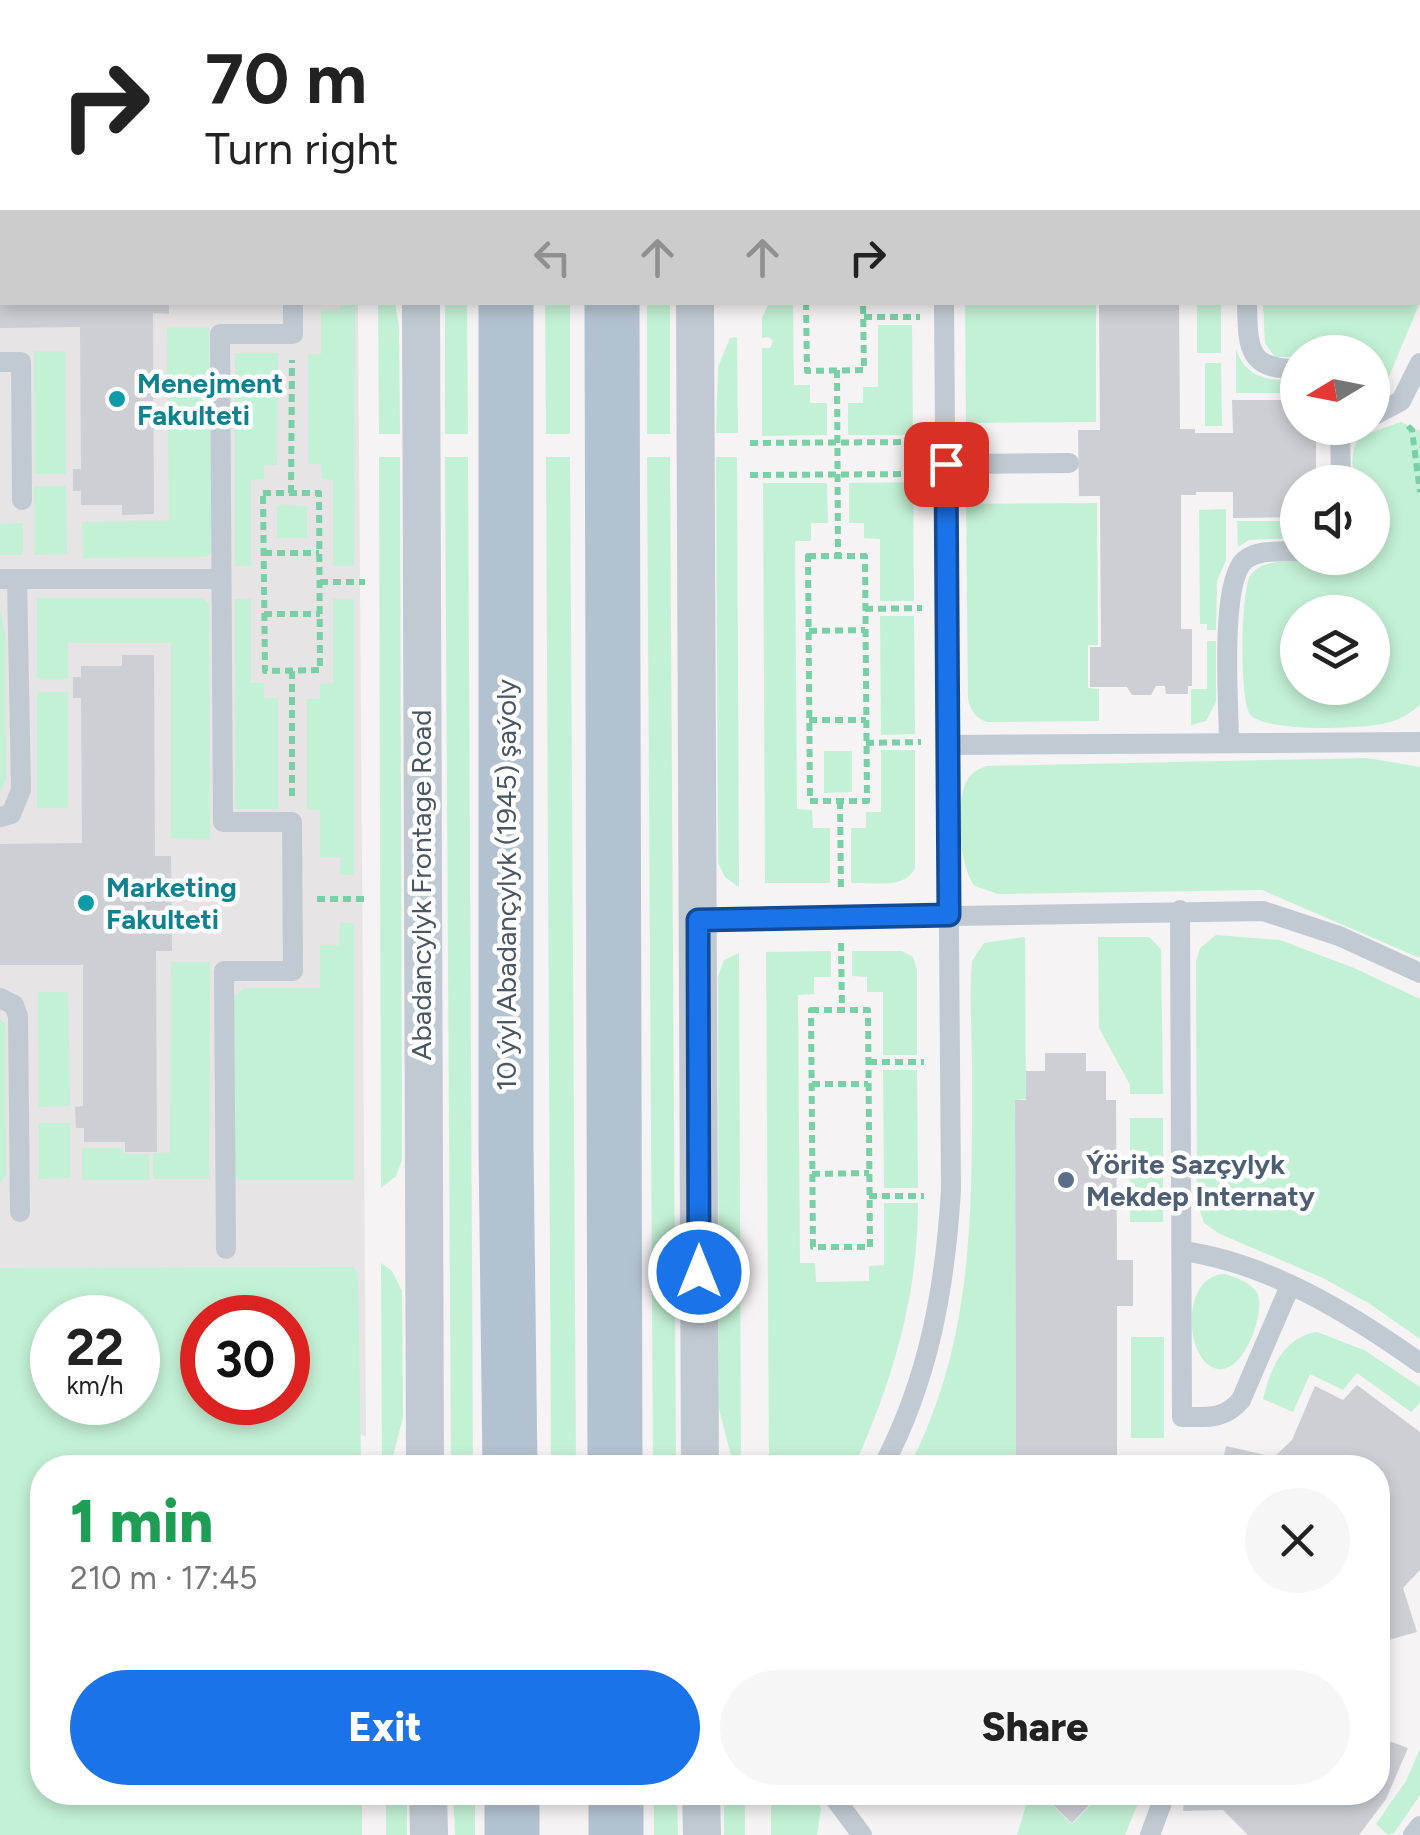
<!DOCTYPE html>
<meta charset="utf-8">
<style>
body{margin:0;font-family:Figtree,sans-serif;background:#f6f6f6;color:#222;height:100vh;display:flex;flex-direction:column;font-size:38px;white-space:nowrap}
*{box-sizing:border-box;margin:0}
p{font-size:32px;color:#767676}
.icon{flex:none;width:55px;height:55px;fill:none;stroke:currentColor;stroke-width:2;stroke-linecap:round;stroke-linejoin:round}
.map{position:relative;flex:1;overflow:hidden}
.sheet{position:absolute;left:30px;top:1455px;width:1360px;height:350px;display:flex;flex-direction:column;background:#fff;border-radius:40px;box-shadow:0 5px 15px #0003}
.sheet>*{flex:none}
.guide{position:absolute;left:0px;top:0px;width:1420px;height:305px;box-shadow:0 5px 15px #0003;background:#fff;color:#222;overflow:hidden}
.needle{width:65px;rotate:260deg}
.tools{position:absolute;left:1280px;top:335px;display:grid;gap:20px}
.tools a{display:grid;place-items:center;width:110px;height:110px;border-radius:50%;background:#fff;box-shadow:0 5px 15px #0003;font-size:50px}
.speed{position:absolute;left:30px;top:1295px;display:flex;gap:20px;font-size:50px;font-weight:700;text-align:center}
.speed>*{display:grid;place-content:center;width:130px;height:130px;border-radius:50%;background:#fff;box-shadow:0 5px 15px #0003;line-height:1}
.speed small{font-size:25px;font-weight:400}
.speed .limit{border:15px solid #d22;background:#fff;color:#111}
.pin{position:absolute;display:grid;place-items:center;width:85px;height:85px;color:#fff;margin:-42px;border-radius:20px;box-shadow:0 5px 15px #0006}
.me{position:absolute;width:110px;margin:-55px;rotate:0deg;stroke-linejoin:round;filter:drop-shadow(0 0 8px #0008)}
.turn{display:flex;align-items:center;gap:35px;height:210px;padding:0 40px;font-size:45px}
.turn .icon{width:130px;height:130px;stroke-width:2.5}
.turn b{display:block;font-size:70px;line-height:85px}
.lanes{display:flex;align-items:center;height:95px;padding:0 40px;background:#0003;justify-content:center;gap:50px;direction:ltr}
.lanes .off{opacity:.35}
.round{display:grid;place-items:center;flex:none;width:105px;height:105px;border-radius:52px;background:#f6f6f6}
.head{display:flex;align-items:center;justify-content:space-between;height:170px;padding:0 40px}
h1{font-size:60px;font-weight:800;line-height:75px;color:#1e9e55}
.primary-button{display:flex;gap:20px;margin-top:auto;padding:20px 40px}
.primary-button a{flex:1;height:115px;border-radius:60px;background:#1a73e8;color:#fff;font-size:40px;font-weight:800;line-height:115px;text-align:center}
.primary-button a+a{background:#f6f6f6;color:#222}
.map>svg:first-child{display:block}
.education{fill:#e6e4e5;fill-rule:evenodd}
.green{fill:#c3f1d5;fill-rule:evenodd}
.building{fill:#cdcfd5}
.lines{fill:none;stroke-linecap:round;stroke-linejoin:round}
.path{stroke:#7ad0a6;stroke-width:6;stroke-dasharray:8 5;stroke-linecap:butt}
.lane{stroke:#c1cad2;stroke-width:20}
.street{stroke:#c1cad2;stroke-width:38}
.primary{stroke:#b3c2d1;stroke-width:55}
.route-casing{stroke:#114b97;stroke-width:25}
.route{stroke:#1a73e8;stroke-width:18}
.culture-dot{fill:#0f9aa8;stroke:#fff;stroke-width:4}
.service-dot{fill:#5c6f8a;stroke:#fff;stroke-width:4}
.labels{text-anchor:middle;stroke-width:9;stroke-linejoin:round;paint-order:stroke}
.culture-label{font-size:28px;font-weight:bold;fill:#0d838f;stroke:#fff;text-anchor:start}
.street-label{font-size:28px;fill:#4a5661;stroke:#fff}
.service-label{font-size:28px;font-weight:bold;fill:#4e5e75;stroke:#fff;text-anchor:start}
</style>
<div class="map">
<svg width="1420" height="1835" viewBox="0 0 1420 1835">
<rect width="100%" height="100%" fill="#f5f3f3"/>
<path class="education" d="M0,0H357L2,2V302L358,303L366,1436L144,1396L138,1318H52V1352L0,1326ZM202,1318H288V1402H202Z"/>
<g class="green">
<path d="M1418,164L1420,302L1383,391L1373,400L1372,352H1298L1297,357H1275L1265,343L1263,303L1418,302Z"/>
<path d="M340,303H355L354,566H333V480L322,479L321,464H308V354H321V310H340Z"/>
<path d="M378,303H395L399,326L400,434H379Z"/>
<path d="M445,303H467L468,434H445Z"/>
<path d="M545,303H570V434H546Z"/>
<rect x="647" y="303" width="23" height="131"/>
<path d="M769,303H793L794,385H810V403H827V435L762,436V348H770L773,341L769,337L762,338V318Z"/>
<path d="M965,303H1096V422L966,423Z"/>
<rect x="1197" y="303" width="24" height="50"/>
<path d="M878,325H912L913,435H848V403H863V387H878Z"/>
<path d="M167,327H209L212,552L206,557L83,558L82,522L169,521Z"/>
<path d="M737,337L738,433H716L718,367L730,338Z"/>
<path d="M1236,349C1246,379 1270,381 1297,380V393H1236Z"/>
<path d="M34,351H65L66,474H35Z"/>
<path d="M235,353H278L277,465H264V479L251,480V566H235Z"/>
<path d="M1205,363H1221L1222,426H1205Z"/>
<path d="M1401,422L1420,431V705C1409,714 1400,720 1386,723C1364,729 1263,733 1250,714C1239,699 1241,592 1250,576C1256,566 1266,564 1277,562L1372,558V482H1353C1351,429 1357,439 1401,422ZM1372,612V688H1298V612Z"/>
<path d="M379,457H400L402,1160L396,1176L381,1188Z"/>
<path d="M445,457H468L473,1468L451,1467Z"/>
<path d="M546,457H570L576,1468L551,1467Z"/>
<path d="M647,457H670L676,1468L653,1467Z"/>
<path d="M716,457H737L739,887L725,877L718,863Z"/>
<path d="M913,482L914,601H880V539L864,538V523H849V483Z"/>
<path d="M763,483H827L828,523H811V541H795L797,809L812,810L813,828H830V883H765Z"/>
<path d="M34,486H66L67,554L35,555Z"/>
<path d="M1097,503L1098,645H1088V688L1099,689V721L987,722C975,718 970,710 968,698L966,504Z"/>
<path d="M277,505L307,506V538H277Z"/>
<path d="M1226,509V560L1217,581L1216,630H1207V624H1200L1199,510Z"/>
<path d="M1237,521H1297V538L1249,540L1238,547Z"/>
<path d="M23,523V555H0V524Z"/>
<path d="M37,598H202L209,604L210,839L171,838V643H68V679H37Z"/>
<path d="M235,599H251V683H264V698H278V809H235Z"/>
<path d="M333,599H354V875H340V857H320V810L307,809V699H320V684L333,683Z"/>
<path d="M0,610L5,633L6,779L0,792Z"/>
<path d="M880,616H914L915,734L881,735Z"/>
<path d="M1207,641H1216V702L1206,721L1191,725V689H1207Z"/>
<rect x="37" y="692" width="31" height="116"/>
<path d="M881,750H915V868C905,890 872,882 851,883V828H866V812H881Z"/>
<path d="M824,751H852V792L824,793Z"/>
<path d="M1367,758L1420,767V958L1262,890L998,894L975,886C959,868 954,800 968,779C973,771 979,769 987,766Z"/>
<path d="M340,923H354V1180H239L234,1177L232,998L245,988H320V945H339Z"/>
<path d="M1216,935L1280,940L1354,968L1420,999V1339L1370,1304L1323,1278L1220,1234L1204,1223L1197,1202L1196,962L1200,948Z"/>
<path d="M1025,937L1026,1099L1015,1100L1016,1467H909C975,1339 972,1209 972,1069C972,1033 969,996 972,961L984,943Z"/>
<path d="M1098,937H1149L1161,949L1163,1094H1130V1085L1099,1028Z"/>
<path d="M831,951V977H814V994L798,995L800,1263H815L816,1282L869,1281V1266L884,1265V1203H918C918,1297 892,1382 854,1467H769L766,952Z"/>
<path d="M852,951H902L913,957L917,970V1055H883V992H867V977L852,976Z"/>
<path d="M739,953L741,1467L734,1468L719,1409L718,976L724,960Z"/>
<path d="M171,962H210L209,1179H153V1153H170Z"/>
<path d="M38,992H68L70,1106L39,1107Z"/>
<path d="M0,1019L5,1024L6,1175L0,1183Z"/>
<path d="M883,1070H917L918,1188H884Z"/>
<rect x="1130" y="1118" width="33" height="104"/>
<path d="M39,1123H70V1178L39,1179Z"/>
<path d="M82,1148H122L123,1154H149V1180H82Z"/>
<path d="M381,1263L392,1271L402,1291L403,1417L390,1468L382,1467Z"/>
<path d="M354,1267L358,1275L361,1467L42,1468V1792L362,1793V1835H0V1268ZM52,1318H138V1402H52ZM202,1318H288V1402H202Z"/>
<path d="M1225,1274C1237,1278 1253,1283 1258,1295C1265,1314 1244,1373 1218,1369C1185,1364 1179,1275 1225,1274Z"/>
<path d="M1317,1332L1364,1350L1420,1387V1403L1411,1412L1357,1373L1343,1390L1310,1374L1293,1412L1263,1399C1270,1370 1283,1337 1317,1332Z"/>
<rect x="1131" y="1337" width="33" height="101"/>
<path d="M1420,1749V1795L1394,1833L1388,1835L1376,1824L1406,1781Z"/>
<path d="M1126,1792L1142,1793L1125,1835H1017L1028,1799L1051,1804L1072,1824L1092,1804Z"/>
<rect x="386" y="1793" width="21" height="42"/>
<path d="M453,1793H475V1835H455Z"/>
<path d="M654,1793H677L678,1835H654Z"/>
<rect x="724" y="1793" width="21" height="42"/>
<path d="M771,1793H814L821,1809L817,1835H771Z"/>
</g>
<g class="building">
<path d="M0,302H169V314L153,313L154,514L122,515V505H81V491H73V469H81L80,327L0,328Z"/>
<path d="M1099,302H1179L1180,429H1195V433H1233L1232,400H1298V428H1316V482H1298V517L1233,518V492H1196V495H1181V629H1192V686H1188V694H1166L1165,686H1156L1151,695H1132L1127,687H1090V647H1101L1100,496H1079L1078,430H1100Z"/>
<path d="M122,655H154L155,856H171L172,951H156L157,1152H125V1142H84V1128H76L75,1107L83,1106V965H0V844L82,843L81,698H73V677H81V666H122Z"/>
<path d="M1045,1053H1086V1071H1106V1100H1116L1117,1260H1133V1306H1117V1468H1016L1015,1100H1026V1071H1045Z"/>
<path d="M1357,1385L1420,1432V1570L1403,1588L1417,1632L1378,1643V1468H1221L1226,1446L1274,1457L1292,1440L1315,1386L1343,1400Z"/>
<path d="M1378,1737L1408,1748L1386,1799L1359,1835H1248L1223,1810L1183,1811L1185,1792H1378Z"/>
<path d="M1016,1792H1123L1091,1803L1072,1823L1051,1803Z"/>
</g>
<g class="lines">
<g class="path">
<path d="M263,0V2"/>
<path d="M318,0V2"/>
<path d="M835,2V0"/>
<path d="M902,2L906,0"/>
<path d="M806,302L807,371L864,370L863,302"/>
<path d="M864,317H920"/>
<path d="M837,370L838,556"/>
<path d="M1408,426L1412,430L1420,492"/>
<path d="M750,443L918,442"/>
<path d="M750,475L919,474"/>
<path d="M263,493H319L320,670L265,671Z"/>
<path d="M291,493L292,360"/>
<path d="M264,553H319"/>
<path d="M808,556H865L867,801H810Z"/>
<path d="M320,582H365"/>
<path d="M865,609L922,608"/>
<path d="M264,614H320"/>
<path d="M809,631L865,630"/>
<path d="M292,671V796"/>
<path d="M809,720H866"/>
<path d="M866,743L921,742"/>
<path d="M840,801L841,891"/>
<path d="M317,899H366"/>
<path d="M841,943L842,1010"/>
<path d="M811,1010H868L870,1247H813Z"/>
<path d="M869,1062H924"/>
<path d="M812,1084H868"/>
<path d="M812,1174L869,1173"/>
<path d="M869,1196H924"/>
</g>
<g class="lane">
<path d="M219,0V2"/>
<path d="M942,0V2"/>
<path d="M1245,2L1299,0"/>
<path d="M1418,138H1420"/>
<path d="M0,184H2"/>
<path d="M1247,302C1248,346 1246,370 1298,369"/>
<path d="M0,362H21L22,500"/>
<path d="M1372,416L1401,401L1420,363"/>
<path d="M1340,428L1341,482"/>
<path d="M946,464L1069,463"/>
<path d="M0,579H221"/>
<path d="M1229,743C1229,707 1219,582 1245,560C1259,549 1280,552 1298,551"/>
<path d="M948,745L1420,742"/>
<path d="M0,817L11,814L21,790L17,579"/>
<path d="M1180,910L1182,1417C1207,1417 1224,1420 1241,1400L1290,1286"/>
<path d="M698,920L1263,911L1339,936L1420,973"/>
<path d="M0,998L14,1005L18,1016L20,1212"/>
<path d="M226,1249L224,971H293L292,822H223L220,334H293V302"/>
<path d="M1182,1251C1267,1262 1351,1314 1420,1363"/>
<path d="M882,1468C929,1380 945,1288 951,1190L944,302"/>
<path d="M830,1792L862,1835"/>
<path d="M1150,1835L1164,1797"/>
<path d="M1413,1835L1420,1826"/>
</g>
<g class="street">
<path d="M694,0V2"/>
<path d="M421,2V0"/>
<path d="M421,302L425,1468"/>
<path d="M695,302L700,1468"/>
<path d="M428,1792L429,1835"/>
<path d="M701,1792L702,1835"/>
</g>
<g class="primary">
<path d="M611,0V2"/>
<path d="M506,2V0"/>
<path d="M506,302V1148L510,1468"/>
<path d="M612,302L615,1468"/>
<path d="M512,1792V1835"/>
<path d="M616,1792V1835"/>
</g>
</g>
<g class="lines">
<g class="route-casing">
<path id="route" d="M699,1272L698,920L949,915L946,464"/>
</g>
<use href="#route" class="route"/>
</g>
<g class="culture-dot">
<circle cx="117" cy="399" r="10"/>
<circle cx="86" cy="903" r="10"/>
</g>
<circle class="service-dot" cx="1066" cy="1180" r="10"/>
<g class="labels">
<g class="culture-label">
<text x="137" y="393">Menejment<tspan x="137" dy="32">Fakulteti</tspan></text>
<text x="106" y="897">Marketing<tspan x="106" dy="32">Fakulteti</tspan></text>
</g>
<g class="street-label">
<text transform="translate(421 885) rotate(-90)" y="10">Abadancylyk Frontage Road</text>
<text transform="translate(506 885) rotate(-90)" y="10">10 ýyl Abadançylyk (1945) şaýoly</text>
</g>
<g class="service-label">
<text x="1086" y="1174">Ýörite Sazçylyk<tspan x="1086" dy="32">Mekdep Internaty</tspan></text>
</g>
</g>
</svg>
<div class="tools">
<a><svg class="needle" viewBox="-14 -14 28 28"><path d="M0-13l5 13h-10z" fill="#e53935"/><path d="M0 13l5-13h-10z" fill="#767676"/></svg></a>
<a><svg class="icon" aria-label="sound" viewBox="0 0 24 24"><path d="M4 9h4l5-4v14l-5-4H4zM17 9q2 3 0 6"/></svg></a>
<a><svg class="icon" aria-label="layers" viewBox="0 0 24 24"><path d="M12 4l9 5-9 5-9-5zM3 14l9 5 9-5"/></svg></a>
</div>
<div class="speed"><div>22<small>km/h</small></div><div class="limit">30</div></div>
<div class="pin" style="left:946px;top:464px;background:#d93025"><svg class="icon" aria-label="arrive" viewBox="0 0 24 24"><path d="M6 21V4h12l-3 4 3 4H6"/></svg></div>
<svg class="me" style="left:699px;top:1272px" viewBox="-20 -20 40 40"><circle r="17" fill="#1a73e8" stroke="#fff" stroke-width="3"/><path d="M0-11L8 9 0 5-8 9z" fill="#fff"/></svg>
<div class="guide">
<div class="turn"><svg class="icon" aria-label="right" viewBox="0 0 24 24"><path d="M7 20v-9h11M14 6l5 5-5 5"/></svg><div><b>70 m</b>Turn right</div></div>
<div class="lanes"><svg class="icon off" aria-label="left" viewBox="0 0 24 24"><path d="M17 20v-9H6M10 6l-5 5 5 5"/></svg><svg class="icon off" aria-label="ahead" viewBox="0 0 24 24"><path d="M12 20V5M6 11l6-6 6 6"/></svg><svg class="icon off" aria-label="ahead" viewBox="0 0 24 24"><path d="M12 20V5M6 11l6-6 6 6"/></svg><svg class="icon" aria-label="right" viewBox="0 0 24 24"><path d="M7 20v-9h11M14 6l5 5-5 5"/></svg></div>
</div>
<section class="sheet">
<div class="head"><div><h1>1 min</h1><p>210 m · 17:45</p></div><a class="round"><svg class="icon" aria-label="close" viewBox="0 0 24 24"><path d="M6 6l12 12M18 6L6 18"/></svg></a></div>
<div class="primary-button"><a>Exit</a><a>Share</a></div>
</section>
</div>
